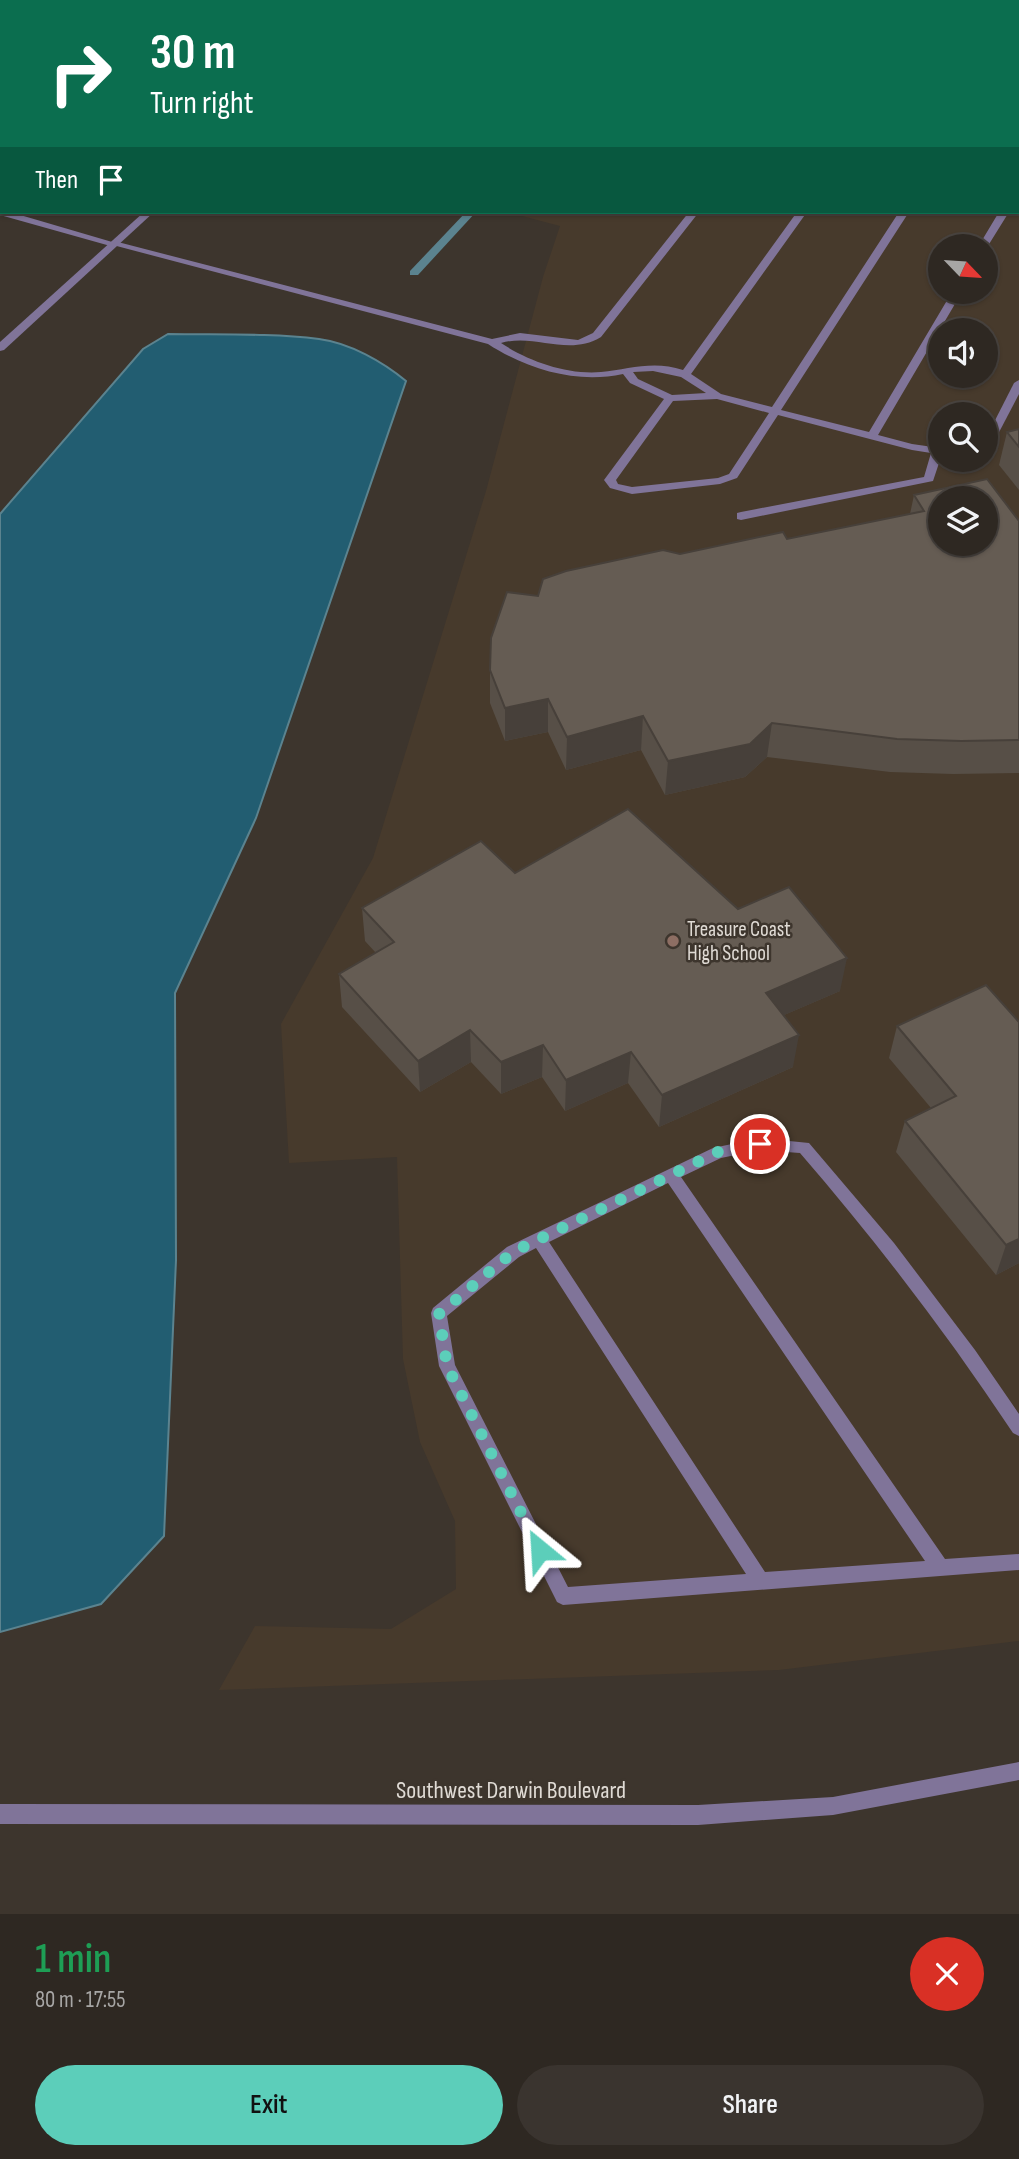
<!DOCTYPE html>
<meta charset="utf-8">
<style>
body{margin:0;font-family:"Sofia Sans Condensed",sans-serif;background:#3a342f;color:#f1f3f6;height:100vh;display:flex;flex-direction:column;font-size:26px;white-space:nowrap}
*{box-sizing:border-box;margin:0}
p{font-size:23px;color:#a7a6a5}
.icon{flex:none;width:38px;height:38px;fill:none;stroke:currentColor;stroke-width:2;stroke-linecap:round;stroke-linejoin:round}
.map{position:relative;height:1914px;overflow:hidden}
.side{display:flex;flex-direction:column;background:#2e2822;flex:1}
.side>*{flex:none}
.guide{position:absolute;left:0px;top:0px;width:1020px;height:214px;box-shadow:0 2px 5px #0004,0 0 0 2px #494440;background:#0b6e4f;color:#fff;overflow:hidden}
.needle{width:46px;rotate:115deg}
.fabs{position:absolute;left:928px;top:234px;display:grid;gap:14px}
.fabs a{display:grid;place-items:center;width:70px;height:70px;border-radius:50%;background:#2e2822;box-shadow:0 2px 5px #0004,0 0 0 2px #494440;font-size:35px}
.pin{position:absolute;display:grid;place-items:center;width:60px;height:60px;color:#fff;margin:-30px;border:4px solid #fff;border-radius:50%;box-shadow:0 2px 7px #0007}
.me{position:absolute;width:77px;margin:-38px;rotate:333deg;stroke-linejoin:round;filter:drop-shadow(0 0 5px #0008)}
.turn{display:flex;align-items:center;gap:24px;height:147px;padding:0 35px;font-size:32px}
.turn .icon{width:91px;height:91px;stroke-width:2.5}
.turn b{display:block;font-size:49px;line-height:60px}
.then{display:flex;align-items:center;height:66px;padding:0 35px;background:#0003;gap:14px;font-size:26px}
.round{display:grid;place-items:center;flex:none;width:74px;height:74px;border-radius:37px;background:#3a342f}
.overview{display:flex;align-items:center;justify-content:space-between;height:119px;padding:0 35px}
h1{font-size:42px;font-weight:600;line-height:52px;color:#1e9e55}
.primary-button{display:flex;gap:14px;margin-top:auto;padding:14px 35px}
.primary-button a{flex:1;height:80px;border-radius:42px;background:#5cceba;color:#111;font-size:28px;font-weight:600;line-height:80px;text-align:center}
.primary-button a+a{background:#3a342f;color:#f1f3f6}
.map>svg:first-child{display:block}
.built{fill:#473a2c;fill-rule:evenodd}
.green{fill:#575d43}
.water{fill:#225d71;stroke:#5b838f;stroke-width:2}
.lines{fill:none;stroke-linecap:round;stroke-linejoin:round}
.stream{fill:#5b838f;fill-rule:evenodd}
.service{fill:#807499;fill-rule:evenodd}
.minor{fill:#807499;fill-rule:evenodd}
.tertiary{fill:#807499;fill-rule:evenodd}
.wall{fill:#574f47}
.shaded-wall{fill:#47403a}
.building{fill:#655c53;stroke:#47403a;stroke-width:2;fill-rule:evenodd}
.route{stroke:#5cceba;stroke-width:12;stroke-dasharray:0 21.6}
.education-dot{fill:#8d6e63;stroke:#3d352d;stroke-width:2.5}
.labels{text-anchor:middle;stroke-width:5;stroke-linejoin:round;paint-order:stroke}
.poi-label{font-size:21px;fill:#e0dbd5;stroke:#3d352d;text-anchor:start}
.near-street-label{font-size:24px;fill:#e0dbd5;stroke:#3d352d}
</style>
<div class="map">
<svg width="1019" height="1914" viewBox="0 0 1019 1914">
<rect width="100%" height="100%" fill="#3d352d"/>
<path class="built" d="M1019,130V1641L779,1670L219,1690L255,1626L391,1629L456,1589L455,1521L420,1442L403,1359L397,1157L289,1163L281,1024L373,858L486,491L543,277L560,226L507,212H1018ZM940,247H985V292H940ZM940,331H985V376H940ZM940,415H985V460H940ZM940,499H985V544H940Z"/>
<path class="green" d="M697,0H1019V130L1018,2H695Z"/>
<path class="water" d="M168,334C217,335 270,333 319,339C350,343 383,362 406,381L256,818L175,993L176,1260L164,1536L101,1604L0,1632V514L143,349Z"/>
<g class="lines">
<g class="stream">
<path d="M660,0H669L659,2Z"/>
<rect x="0" y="54" width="2" height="6"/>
<path d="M466,212H476L418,275H410V271Z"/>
</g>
<g class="service">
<rect x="1018" y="153" width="1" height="6"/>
<path d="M1019,183V190H1018V183Z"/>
<path d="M689,212H699L601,337C568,357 535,333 501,343C528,361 567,375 601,372C629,369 654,360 683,370L797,212H807L691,374L721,394L772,407L899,212H909L781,410L869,432L952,292H962L878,435L912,444L940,448V460L933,481L741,520L737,519V513L741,512L924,477L931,453L912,450L778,415L737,478L720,484L632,494L610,488L604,480L664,399L630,383L623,374C577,384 528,370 488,344L109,244L114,241L492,339L520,333L578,340L593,333ZM653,371L681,377L706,393L672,395L638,379L633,372ZM717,399L769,413L729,474L718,478L632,487L618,484L616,480L673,401Z"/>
<path d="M999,212H1009L986,249L985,247H978Z"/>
<path d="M1019,380V394L996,438L991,441L987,440L986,438L1014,383Z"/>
<path d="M760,1138L809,1143L894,1243L975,1350L1019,1414V1436L1013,1433C948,1335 877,1242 800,1153L760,1150L721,1158L681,1177L945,1559L1019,1554V1570L563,1605L557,1602L439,1366L431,1313L433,1308L507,1247L713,1148ZM668,1183L925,1561L765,1572L549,1242ZM536,1248L746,1574L568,1587L455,1365L447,1316L519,1257Z"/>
</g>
<g class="minor">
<path d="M293,0H306L308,2H294Z"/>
<path d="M0,209L2,212H10L119,244L114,247L0,215Z"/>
</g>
<g class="tertiary">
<path d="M376,0H385L375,2Z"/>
<path d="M144,212H154L4,350L0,351V342Z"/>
<path d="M1019,1762V1780L833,1815L698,1825L0,1824V1804L698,1805L833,1797Z"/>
</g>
</g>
<g class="wall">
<path d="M0,0H80L77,2H2V6H0Z"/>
<path d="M460,0H540L538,2H458Z"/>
<path d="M0,96L2,97V162L0,161Z"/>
<path d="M1019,429V490L999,465L1007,432Z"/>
<path d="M914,495L1019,521V773L953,774L890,772L767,757L745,777L665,795L641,750L566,770L548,732L505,741L490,703V670L538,596L680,554L787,539L910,514Z"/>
<path d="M515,873L738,909L840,991L784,1015L793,1067L659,1127L628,1083L565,1111L542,1077L501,1094L471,1062L420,1092L342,1007L339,974L376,953L365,941L362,908Z"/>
<path d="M1019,1022V1263L996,1275L896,1152L905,1121L931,1108L889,1058L897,1026Z"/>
</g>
<g class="shaded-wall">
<path d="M54,0H80L77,2H53Z"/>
<path d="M167,0H181L182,2H165Z"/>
<path d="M548,699V732L505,741V708Z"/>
<path d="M643,716L641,750L566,770L567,737Z"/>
<path d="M772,723L767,757L745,777L665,795L668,761Z"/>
<path d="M847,958L840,991L761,1025L766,993Z"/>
<path d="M470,1030L471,1062L420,1092L418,1061Z"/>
<path d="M799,1035L793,1067L659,1127L662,1095Z"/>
<path d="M543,1045L542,1077L501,1094V1062Z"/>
<path d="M631,1052L628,1083L565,1111L566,1080Z"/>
<path d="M1019,1239V1263L996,1275L1006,1245Z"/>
</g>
<g class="building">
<path d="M83,0H167L165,2H81Z"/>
<path d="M197,0H210L220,2H194Z"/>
<path d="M460,0H518L526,2H458Z"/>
<path d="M0,96L2,97V145L0,144Z"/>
<path d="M1019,429V447L1007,432Z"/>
<path d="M987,479L1019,521V740L961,741L897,739L772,723L750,744L668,761L643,716L567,737L548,699L505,708L490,670L491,638L507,592L538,596L543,579L566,571L663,550L680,554L783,532L787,539L924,511L914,495ZM940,499H985V544H940Z"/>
<path d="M628,809L738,909L789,887L847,958L766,993L799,1035L662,1095L631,1052L566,1080L543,1045L501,1062L470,1030L418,1061L339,974L394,942L362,908L481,841L515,873Z"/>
<path d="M986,985L1019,1022V1239L1006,1245L905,1121L956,1096L897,1026Z"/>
</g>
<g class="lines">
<path class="route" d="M540,1550L447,1366L439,1314L513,1252L718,1152L760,1144"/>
</g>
<circle class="education-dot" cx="673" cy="941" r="7"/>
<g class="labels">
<g class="poi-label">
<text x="687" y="936">Treasure Coast<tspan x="687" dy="24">High School</tspan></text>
</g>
<g class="near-street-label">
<text x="511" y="1798">Southwest Darwin Boulevard</text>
</g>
</g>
</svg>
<div class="fabs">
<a><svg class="needle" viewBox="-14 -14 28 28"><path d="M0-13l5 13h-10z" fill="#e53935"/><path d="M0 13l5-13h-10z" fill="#a7a6a5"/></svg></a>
<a><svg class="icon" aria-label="sound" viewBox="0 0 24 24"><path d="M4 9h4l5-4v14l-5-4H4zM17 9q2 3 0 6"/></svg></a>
<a><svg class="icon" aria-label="search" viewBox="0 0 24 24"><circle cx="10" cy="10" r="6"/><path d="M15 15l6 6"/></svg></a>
<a><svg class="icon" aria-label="layers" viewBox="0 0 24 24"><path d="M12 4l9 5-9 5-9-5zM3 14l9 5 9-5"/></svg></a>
</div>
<div class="pin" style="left:760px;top:1144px;background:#d93025"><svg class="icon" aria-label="arrive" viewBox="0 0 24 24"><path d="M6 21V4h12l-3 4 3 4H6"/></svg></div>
<svg class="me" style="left:540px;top:1550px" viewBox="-20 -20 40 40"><path d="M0-17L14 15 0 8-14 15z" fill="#5cceba" stroke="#fff" stroke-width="4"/></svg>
<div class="guide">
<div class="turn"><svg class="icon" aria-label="right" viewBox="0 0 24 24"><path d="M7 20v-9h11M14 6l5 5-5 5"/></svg><div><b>30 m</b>Turn right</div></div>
<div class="then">Then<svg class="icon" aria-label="arrive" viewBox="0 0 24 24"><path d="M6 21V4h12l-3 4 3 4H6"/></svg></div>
</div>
</div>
<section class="side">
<div class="overview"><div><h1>1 min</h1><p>80 m · 17:55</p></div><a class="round" style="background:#d93025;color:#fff"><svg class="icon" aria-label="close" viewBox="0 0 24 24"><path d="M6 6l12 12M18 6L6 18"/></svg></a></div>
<div class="primary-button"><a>Exit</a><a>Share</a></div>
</section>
